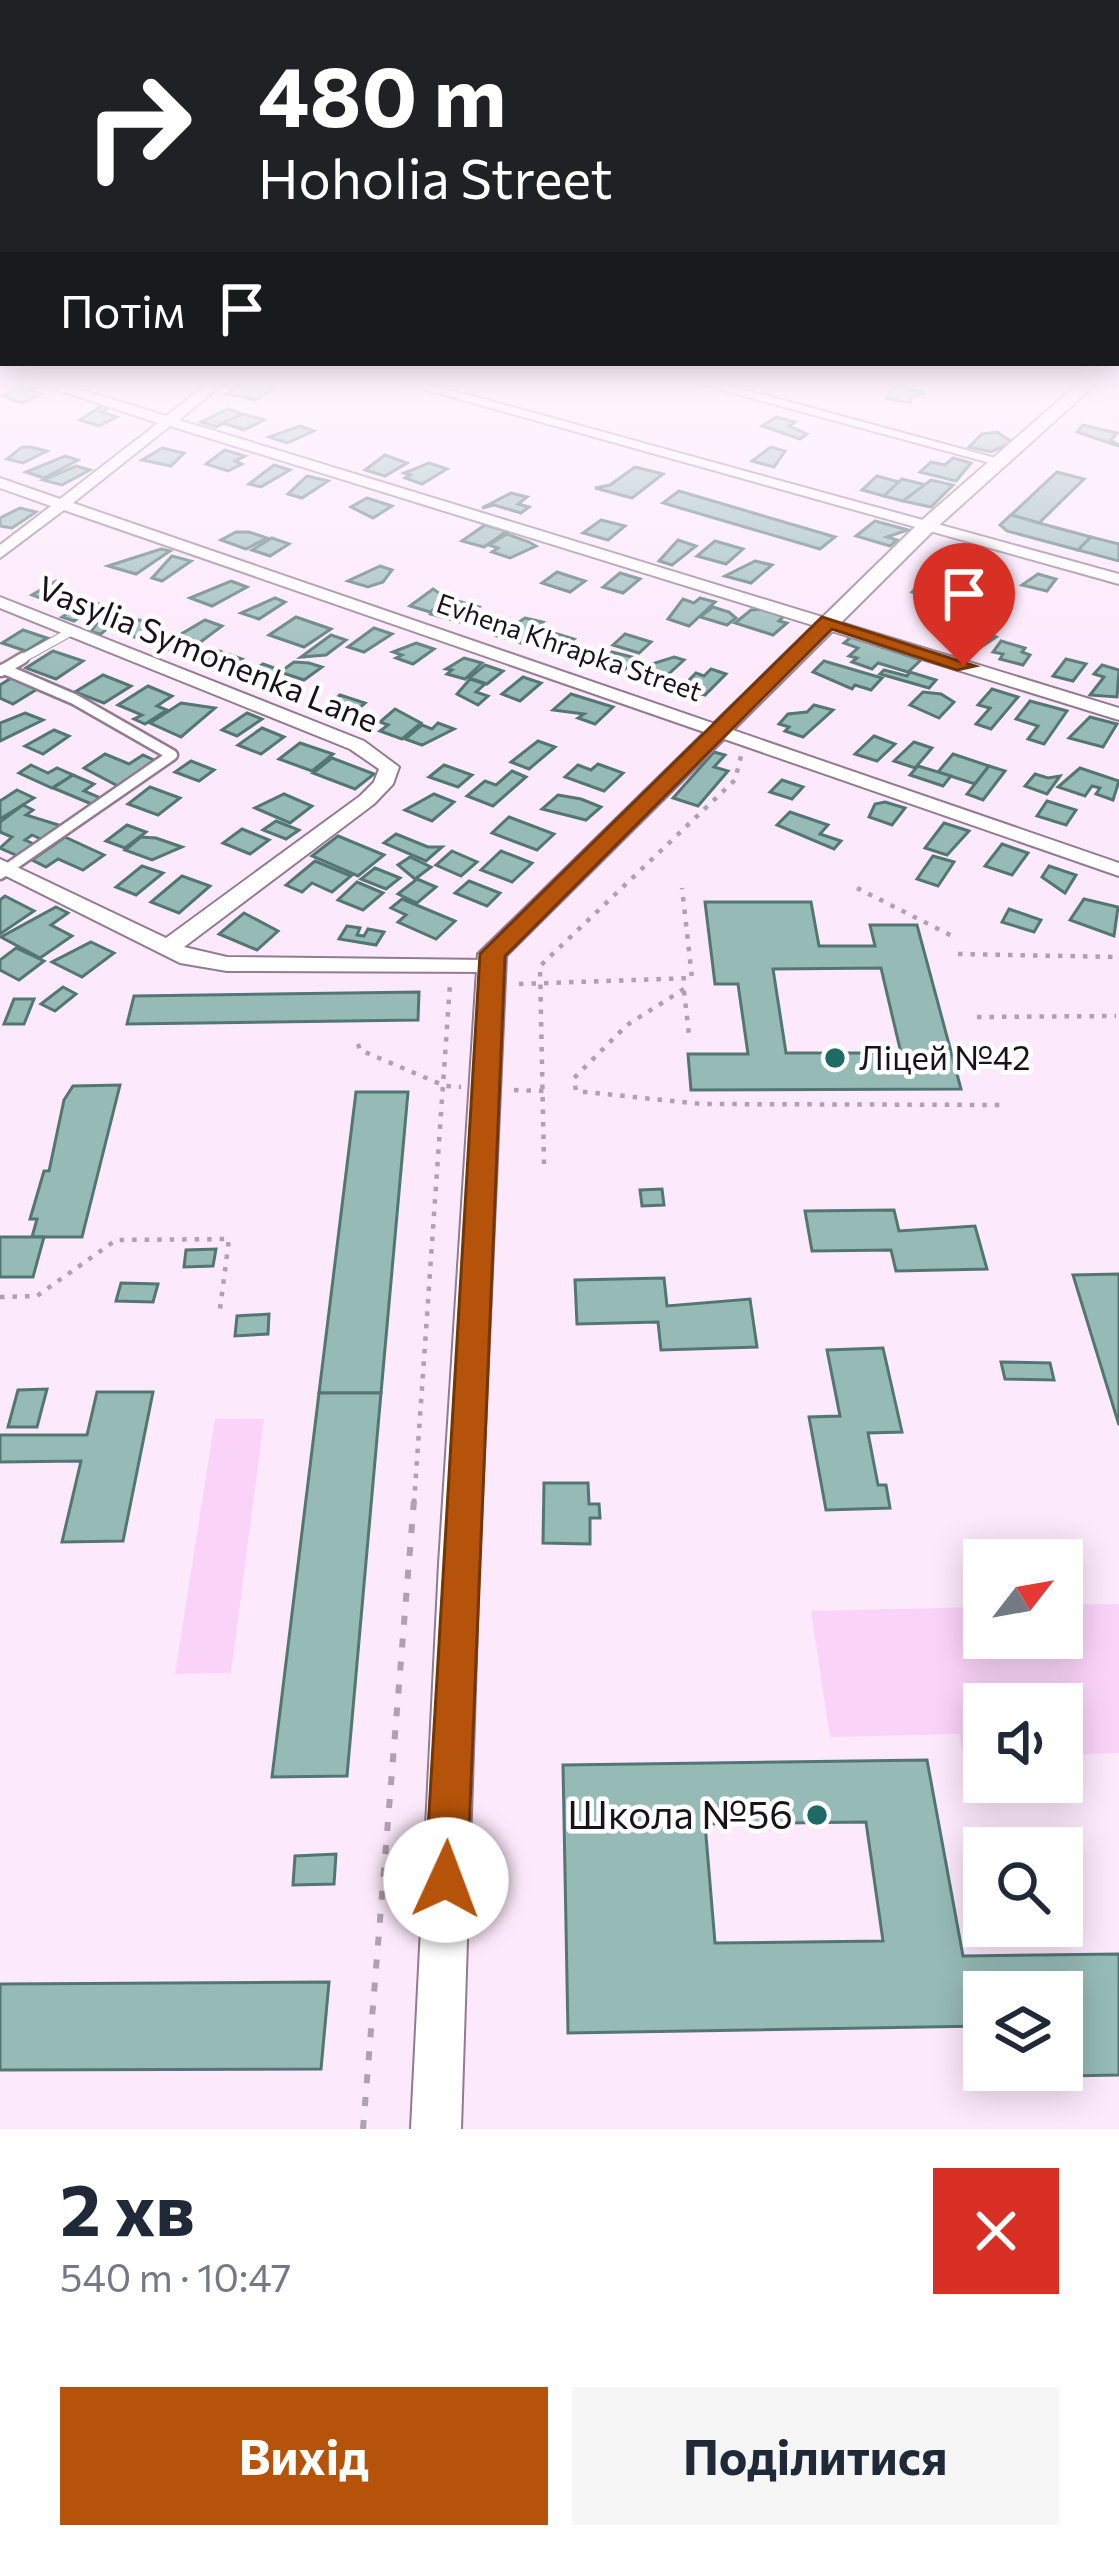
<!DOCTYPE html>
<html lang="uk">
<meta charset="utf-8">
<style>
body{margin:0;font-family:Commissioner,sans-serif;background:#f6f6f7;color:#1f2937;height:100vh;display:flex;flex-direction:column;font-size:45px;white-space:nowrap}
*{box-sizing:border-box;margin:0}
p{font-size:39px;color:#747a83}
.icon{flex:none;width:66px;height:66px;fill:none;stroke:currentColor;stroke-width:2;stroke-linecap:round;stroke-linejoin:round}
.map{position:relative;height:2129px;overflow:hidden}
.side{display:flex;flex-direction:column;background:#fff;flex:1}
.side>*{flex:none}
.guide{position:absolute;left:0px;top:0px;width:1119px;height:366px;box-shadow:0 6px 30px #0003;background:#202124;color:#fff;overflow:hidden}
.needle{width:78px;rotate:59deg}
.tools{position:absolute;left:963px;top:1539px;display:grid;gap:24px}
.tools a{display:grid;place-items:center;width:120px;height:120px;border-radius:0px;background:#fff;box-shadow:0 6px 30px #0003;font-size:60px}
.pin{position:absolute;display:grid;place-items:center;width:102px;height:102px;color:#fff;margin:-123px -51px;border-radius:50% 50% 50% 0;rotate:-45deg;box-shadow:0 0 12px #0007}
.pin .icon{rotate:45deg}
.me{position:absolute;width:132px;margin:-66px;rotate:2deg;stroke-linejoin:round;filter:drop-shadow(0 0 9px #0008)}
.turn{display:flex;align-items:center;gap:42px;height:252px;padding:0 60px;font-size:54px}
.turn .icon{width:156px;height:156px;stroke-width:2.5}
.turn b{display:block;font-size:84px;line-height:102px}
.then{display:flex;align-items:center;height:114px;padding:0 60px;background:#0003;gap:24px;font-size:45px}
.round{display:grid;place-items:center;flex:none;width:126px;height:126px;border-radius:0px;background:#f6f6f7}
.head{display:flex;align-items:center;justify-content:space-between;height:204px;padding:0 60px}
h1{font-size:72px;font-weight:700;line-height:90px}
.primary-button{display:flex;gap:24px;margin-top:auto;padding:24px 60px}
.primary-button a{flex:1;height:138px;border-radius:0px;background:#b45309;color:#fff;font-size:48px;font-weight:700;line-height:138px;text-align:center}
.primary-button a+a{background:#f6f6f7;color:#1f2937}
.map>svg:first-child{display:block}
.green{fill:#fad3f9}
.building{fill:#96bbb7;stroke:#537673;stroke-width:3;fill-rule:evenodd}
.lines{fill:none;stroke-linecap:round;stroke-linejoin:round}
.service-far1-casing{stroke:#917b90;stroke-width:10}
.service-casing{stroke:#917b90;stroke-width:15}
.minor-casing{stroke:#917b90;stroke-width:4}
.tertiary-casing{stroke:#917b90;stroke-width:4}
.path-far1{stroke:#b0a0b0;stroke-width:4.5;stroke-dasharray:4.5 8;stroke-linecap:butt}
.path{stroke:#b0a0b0;stroke-width:6;stroke-dasharray:9 14;stroke-linecap:butt}
.service-far1{stroke:#fff;stroke-width:8}
.service{stroke:#fff;stroke-width:10}
.minor{fill:#fff;fill-rule:evenodd}
.tertiary{fill:#fff;fill-rule:evenodd}
.route{fill:#b45309;stroke:#753606;stroke-width:3}
.poi-dot{fill:#1f6a65;stroke:#fff;stroke-width:4.5}
.labels{text-anchor:middle;stroke-width:9;stroke-linejoin:round;paint-order:stroke}
.far-street-label{font-size:27px;fill:#1a121a;stroke:#fff}
.street-label{font-size:33px;fill:#1a121a;stroke:#fff}
.poi-label{font-size:33px;fill:#1a121a;stroke:#fff;text-anchor:start}
.near-poi-label{font-size:39px;fill:#1a121a;stroke:#fff;text-anchor:end}
</style>
<div class="map">
<svg width="1119" height="2129" viewBox="0 0 1119 2129">
<rect width="100%" height="100%" fill="#fde9fc"/>
<g class="green">
<path d="M215,1419H264L231,1673L175,1674Z"/>
<path d="M1119,1604V1753L1062,1755V1704H984V1757H964L959,1734L830,1737L811,1611L984,1607V1638H1062V1605Z"/>
</g>
<g class="building">
<path d="M27,383L38,387L29,390L41,394L22,403L3,396Z"/>
<path d="M242,383H265L273,389L256,400L226,394Z"/>
<path d="M893,385L926,393L912,396L910,403L886,398Z"/>
<path d="M103,405L111,407L101,412L117,417L99,426L80,420Z"/>
<path d="M228,409L243,414L216,427L201,422Z"/>
<path d="M243,414L264,420L244,430L223,423Z"/>
<path d="M776,417L795,422L789,426L807,434L800,439L762,426Z"/>
<path d="M1083,425L1117,433L1111,440L1119,446L1077,432Z"/>
<path d="M300,426L314,431L287,443L269,437Z"/>
<path d="M997,432L1012,442L991,452L969,447L982,434Z"/>
<path d="M22,447H31L47,451L23,463L7,459Z"/>
<path d="M771,447L785,451L774,467L752,461Z"/>
<path d="M162,448L184,453L171,466L142,460Z"/>
<path d="M225,450L245,456L235,461L242,464L228,471L206,464Z"/>
<path d="M385,455L407,463L385,476L365,470Z"/>
<path d="M65,456L78,460L44,478L26,472Z"/>
<path d="M953,458L971,463L956,481L920,472L931,462L945,465Z"/>
<path d="M429,463L447,469L422,484L405,478L410,475L404,473Z"/>
<path d="M274,465L290,470L261,487L249,484Z"/>
<path d="M76,466L90,470L62,485L43,480Z"/>
<path d="M635,467L663,474L632,498L595,488L610,485Z"/>
<path d="M1057,472L1084,479L1039,523L1011,515Z"/>
<path d="M307,476L328,481L302,498L288,494Z"/>
<path d="M877,476L899,482L884,496L862,490Z"/>
<path d="M902,479L926,485L903,501L884,496Z"/>
<path d="M931,480L953,485L931,507L903,501Z"/>
<path d="M679,491L835,537L820,549L663,503Z"/>
<path d="M511,493L527,497L518,504L529,507L521,513L494,505L482,508Z"/>
<path d="M367,498L392,506L373,518L351,507Z"/>
<path d="M20,508L36,512L12,528L0,526V518Z"/>
<path d="M1011,515L1039,523L1091,537L1078,550L1007,531L1000,525Z"/>
<path d="M601,520L625,526L608,540L583,533Z"/>
<path d="M875,521L908,530L887,537L897,540L890,546L856,536Z"/>
<path d="M485,525L507,531L484,547L462,541Z"/>
<path d="M236,532H249L267,538L246,549L221,540Z"/>
<path d="M507,534L529,542L536,546L510,558L492,552L498,548L489,545Z"/>
<path d="M1091,537L1119,544V561L1078,550Z"/>
<path d="M272,538L289,544L270,556L252,550Z"/>
<path d="M678,540L696,546L672,565L659,561Z"/>
<path d="M715,541L743,549L726,564L697,556Z"/>
<path d="M161,549L170,551L136,574L108,566Z"/>
<path d="M172,556L191,561L162,581L152,578Z"/>
<path d="M755,561L772,565L751,583L725,576Z"/>
<path d="M380,566L392,570L383,582L368,587L348,581Z"/>
<path d="M557,572L585,581L570,592L542,583Z"/>
<path d="M620,573L640,579L623,593L603,587Z"/>
<path d="M1038,574L1056,579L1047,591L1022,585Z"/>
<path d="M56,581L68,590L49,601L32,595Z"/>
<path d="M231,581L247,587L212,606L190,598Z"/>
<path d="M921,583L979,599L968,611L912,592Z"/>
<path d="M433,589L448,599L430,612L410,606Z"/>
<path d="M78,596L99,604L74,621L62,617L73,610L67,603Z"/>
<path d="M275,598L285,602L259,619L241,613Z"/>
<path d="M700,598L715,602L689,626L668,619L683,599L694,603Z"/>
<path d="M450,599L479,607L460,622L431,614Z"/>
<path d="M95,607L102,611L122,615L101,634L91,632L101,617L87,614Z"/>
<path d="M713,607L729,612L736,618L727,625L700,617Z"/>
<path d="M766,609L785,615L779,621L787,623L773,635L735,623L751,610Z"/>
<path d="M296,617L331,629L304,647L269,635Z"/>
<path d="M525,618L543,622L521,643L497,636Z"/>
<path d="M139,620L161,626L142,639L120,633Z"/>
<path d="M205,620L222,626L183,655L166,649L170,646L164,644Z"/>
<path d="M374,628L392,634L364,652L348,647Z"/>
<path d="M968,628L996,637L975,651L940,636L946,629L963,634Z"/>
<path d="M23,630L47,638L26,651L2,643Z"/>
<path d="M554,633L574,639L555,654L536,647Z"/>
<path d="M625,634L651,642L639,653L613,645Z"/>
<path d="M331,635L346,640L326,655L301,657Z"/>
<path d="M851,637L921,660L908,672L878,663L872,669L852,662L857,658L849,656L858,648L844,643Z"/>
<path d="M1001,641L1025,648L1022,652L1030,655L1023,665L1000,659L1003,654L993,652Z"/>
<path d="M416,643L434,649L413,664L396,658L402,655L393,652Z"/>
<path d="M216,650L242,659L222,673L203,666L207,664L200,661Z"/>
<path d="M53,651L83,661L56,679L26,668Z"/>
<path d="M612,652L636,658L624,670L605,664Z"/>
<path d="M674,657L684,660L662,680L639,668Z"/>
<path d="M464,658L482,663L465,679L447,674L452,670L446,669Z"/>
<path d="M1066,659L1086,664L1073,681L1053,676Z"/>
<path d="M824,661L882,678L871,690L855,685L852,689L813,672Z"/>
<path d="M294,662L309,663L322,667L304,680L280,672Z"/>
<path d="M263,664L280,670L259,685L241,679Z"/>
<path d="M485,665L503,671L487,684L469,678Z"/>
<path d="M1102,665L1119,670L1117,697L1090,695L1104,677L1094,674Z"/>
<path d="M711,669L726,674L705,695L681,688L696,673L704,676Z"/>
<path d="M884,670L907,676L910,672L936,680L929,688L880,674Z"/>
<path d="M103,675L131,686L104,703L75,692Z"/>
<path d="M13,677L39,688L13,704L0,698V685Z"/>
<path d="M523,677L541,683L520,701L502,694Z"/>
<path d="M470,679L485,684L476,692L488,696L478,705L457,694Z"/>
<path d="M148,686L172,696L157,706L167,710L145,724L134,719L142,715L118,705Z"/>
<path d="M992,689L1018,697L991,729L976,724L990,708L978,705Z"/>
<path d="M923,692L941,694L954,702L939,718L910,705Z"/>
<path d="M571,694L613,707L595,724L578,718L584,714L553,710Z"/>
<path d="M340,695L365,703L346,719L328,714L335,709L327,706Z"/>
<path d="M1030,701L1067,711L1044,744L1028,739L1038,726L1016,719Z"/>
<path d="M181,703L215,708L181,737L150,723Z"/>
<path d="M814,705L833,710L803,737L785,731L789,727L779,724L788,714L807,712Z"/>
<path d="M395,709L421,723L402,739L380,731L388,725L380,722Z"/>
<path d="M25,713L43,720L0,741V723Z"/>
<path d="M247,713L262,719L237,736L222,730Z"/>
<path d="M1090,717L1117,724L1103,747L1069,738Z"/>
<path d="M438,723L454,729L422,745L405,739L422,725L432,729Z"/>
<path d="M262,728L284,737L261,754L238,745Z"/>
<path d="M54,730L69,736L43,754L25,746Z"/>
<path d="M874,736L895,744L877,761L855,754Z"/>
<path d="M538,741L555,747L529,769L511,762Z"/>
<path d="M914,742L932,748L915,768L894,761Z"/>
<path d="M300,743L333,754L312,771L279,759Z"/>
<path d="M714,752L725,755L714,767L728,771L698,806L673,798Z"/>
<path d="M105,754L129,764L143,755L156,761L118,786L84,768Z"/>
<path d="M953,754L989,766L975,784L938,772Z"/>
<path d="M332,758L374,774L355,789L313,773Z"/>
<path d="M191,761L214,770L199,781L175,772Z"/>
<path d="M598,764L623,773L604,791L565,777L578,765L591,770Z"/>
<path d="M31,765L48,773L57,768L73,775L52,788L19,773Z"/>
<path d="M444,765L472,775L458,787L429,777Z"/>
<path d="M918,766L938,772L951,776L943,786L910,775Z"/>
<path d="M989,766L1005,771L983,800L967,794Z"/>
<path d="M1080,768L1119,781L1113,800L1096,794L1100,788L1092,786L1085,796L1058,787Z"/>
<path d="M512,771L526,777L493,806L467,796L485,781L496,785Z"/>
<path d="M1035,774L1048,778L1060,776L1047,794L1025,786Z"/>
<path d="M73,775L94,784L84,791L103,799L94,805L53,788Z"/>
<path d="M782,780L803,787L792,799L770,792Z"/>
<path d="M150,787L180,798L158,815L128,804Z"/>
<path d="M17,790L34,798L0,819V801Z"/>
<path d="M284,794L312,806L290,823L255,808Z"/>
<path d="M434,794L454,802L432,821L405,810Z"/>
<path d="M558,795L581,799L601,807L586,820L542,809Z"/>
<path d="M1047,801L1076,810L1066,825L1037,816Z"/>
<path d="M885,802L905,808L892,825L869,817L875,804Z"/>
<path d="M23,805L33,810L26,815L62,826L43,840L32,835L25,840L34,844L18,856L0,848L12,837L0,832V822Z"/>
<path d="M790,812L828,825L820,834L841,841L834,849L777,825Z"/>
<path d="M509,817L554,834L537,850L492,833Z"/>
<path d="M276,821L299,830L286,839L263,830Z"/>
<path d="M944,823L969,831L947,855L925,848Z"/>
<path d="M127,825L146,832L125,848L106,841Z"/>
<path d="M242,829L269,840L250,854L223,843Z"/>
<path d="M396,834L428,847H442L426,861L384,843Z"/>
<path d="M338,836L384,855L358,876L312,856Z"/>
<path d="M65,837L104,855L83,870L58,859L46,867L32,860Z"/>
<path d="M141,837L156,838L182,847L152,860L125,850Z"/>
<path d="M1002,844L1028,853L1012,875L985,866Z"/>
<path d="M452,851L477,862L461,876L436,865Z"/>
<path d="M501,851L532,863L512,882L481,870Z"/>
<path d="M933,856L954,862L938,886L917,879Z"/>
<path d="M410,857L431,867L415,879L398,865Z"/>
<path d="M315,861L351,876L332,892L312,883L302,892L286,885Z"/>
<path d="M142,866L163,873L136,895L116,887Z"/>
<path d="M1049,866L1076,875L1065,893L1042,877Z"/>
<path d="M375,868L400,878L386,889L361,879Z"/>
<path d="M182,876L210,886L179,913L151,902Z"/>
<path d="M417,879L436,887L417,903L398,894Z"/>
<path d="M469,881L500,893L487,906L455,893Z"/>
<path d="M357,882L383,893L363,910L338,900Z"/>
<path d="M5,896L34,911L0,934V900Z"/>
<path d="M402,899L455,921L436,939L398,922L406,915L391,908Z"/>
<path d="M1084,899L1118,907L1114,936L1070,920Z"/>
<path d="M705,902H811L819,946H875L870,925H917L961,1089L691,1090L688,1054H748L738,984H715ZM881,968L901,1053H786L773,969Z"/>
<path d="M56,907L68,913L51,925L72,936L40,958L1,937Z"/>
<path d="M1009,909L1041,920L1034,932L1002,922Z"/>
<path d="M244,913L278,931L257,950L219,934Z"/>
<path d="M347,926L360,928L357,935L364,936L368,929L384,932L376,945L339,939Z"/>
<path d="M91,942L114,953L82,977L52,962Z"/>
<path d="M16,948L44,961L19,980L0,970V960Z"/>
<path d="M63,987L76,994L55,1011L41,1004Z"/>
<path d="M419,992L418,1020L127,1024L134,996Z"/>
<path d="M14,999H34L24,1024H4Z"/>
<path d="M120,1085L82,1237H32L37,1219H30L44,1171H49L64,1100L73,1086Z"/>
<path d="M356,1092H408L381,1393H319Z"/>
<path d="M662,1189L664,1205L642,1206L640,1190Z"/>
<path d="M894,1210L899,1231L975,1226L987,1269L896,1271L891,1250L812,1251L805,1211Z"/>
<path d="M0,1237H44L33,1277H0Z"/>
<path d="M216,1249L213,1266L184,1267L186,1250Z"/>
<path d="M1119,1274V1425L1073,1275Z"/>
<path d="M664,1278L667,1306L750,1299L757,1347L661,1350L658,1322L577,1324L575,1280Z"/>
<path d="M121,1283L158,1284L153,1302L116,1301Z"/>
<path d="M269,1314L268,1334L235,1336L237,1316Z"/>
<path d="M883,1348L902,1432L868,1433L878,1485H886L890,1508L826,1510L809,1417L840,1416L827,1350Z"/>
<path d="M1001,1362L1050,1363L1054,1380L1005,1379Z"/>
<path d="M47,1389L37,1427H8L18,1390Z"/>
<path d="M97,1392H153L123,1541L62,1542L81,1461L0,1462V1435H87Z"/>
<path d="M319,1393H381L347,1776L272,1777Z"/>
<path d="M544,1483H588L589,1504H599L600,1518H590V1544L543,1543Z"/>
<path d="M927,1760L963,1956L1119,1954V2075L1066,2076L1062,1992H984V2026L568,2033L563,1765ZM866,1822L883,1941L715,1943L705,1824Z"/>
<path d="M336,1854L334,1884L293,1885L295,1856Z"/>
<path d="M329,1982L321,2069L0,2070V1984Z"/>
</g>
<g class="lines">
<g class="service-far1-casing">
<path id="service-far1" d="M18,661L72,631"/>
</g>
<g class="service-casing">
<g id="service">
<path d="M1,671L23,658"/>
<path d="M0,874L172,755L74,699L4,669"/>
</g>
</g>
<g class="minor-casing">
<g id="minor">
<path d="M37,383H59L166,416L208,383H224L179,420L1119,708V720L170,426L73,503L1119,863V876L64,510L0,558V545L51,506L0,488V478L60,499L158,423Z"/>
<path d="M402,383H425L1119,574V584Z"/>
<path d="M696,383H720L1010,462L998,465Z"/>
<path d="M0,597L364,741L399,767L393,784L374,804L184,947L227,957L489,960L497,962L500,967L497,972L227,971L180,963L0,873V859L166,938L360,796L374,782L379,769L350,749L0,608Z"/>
</g>
</g>
<g class="tertiary-casing">
<path id="tertiary" d="M1079,383H1097L936,528L506,956L479,1564L461,2129H411L439,1564L478,954L922,520Z"/>
</g>
<g class="path-far1">
<path d="M857,888L954,937"/>
<path d="M958,954L1119,957"/>
<path d="M519,984L692,978L682,888"/>
<path d="M684,989L627,1025L574,1078L576,1091L701,1104L1003,1105"/>
<path d="M684,991L689,1035"/>
<path d="M977,1017L1116,1016"/>
<path d="M358,1044L360,1050L445,1086L461,1087"/>
<path d="M514,1090L545,1091"/>
<path d="M544,1164L540,966L735,780L741,756"/>
<path d="M0,1297L37,1296L116,1240L229,1239L220,1309"/>
<path d="M414,1503L450,984"/>
</g>
<path class="path" d="M363,2129L414,1500"/>
<use href="#service-far1" class="service-far1"/>
<use href="#service" class="service"/>
<use href="#minor" class="minor"/>
<use href="#tertiary" class="tertiary"/>
</g>
<linearGradient id="sky" x2="0" y2="1"><stop stop-color="#9faadf"/><stop offset="0.56" stop-color="#fef5fe"/><stop offset="1" stop-color="#fef5fe" stop-opacity="0"/></linearGradient>
<rect width="1119" height="681" fill="url(#sky)"/>
<path class="route" d="M822,617L975,666L957,670L832,629L505,956L467,1880L461,1894L446,1901L431,1894L425,1880L480,954Z"/>
<g class="poi-dot">
<circle cx="835" cy="1058" r="12"/>
<circle cx="817" cy="1815" r="12"/>
</g>
<g class="labels">
<g class="far-street-label">
<text transform="translate(569 648) rotate(19)" y="9">Evhena Khrapka Street</text>
</g>
<g class="street-label">
<text transform="translate(208 654) rotate(22)" y="12">Vasylia Symonenka Lane</text>
</g>
<g class="poi-label">
<text x="859" y="1070">Ліцей №42</text>
</g>
<g class="near-poi-label">
<text x="793" y="1829">Школа №56</text>
</g>
</g>
</svg>
<div class="tools">
<a><svg class="needle" viewBox="-14 -14 28 28"><path d="M0-13l5 13h-10z" fill="#e53935"/><path d="M0 13l5-13h-10z" fill="#747a83"/></svg></a>
<a><svg class="icon" aria-label="sound" viewBox="0 0 24 24"><path d="M4 9h4l5-4v14l-5-4H4zM17 9q2 3 0 6"/></svg></a>
<a><svg class="icon" aria-label="search" viewBox="0 0 24 24"><circle cx="10" cy="10" r="6"/><path d="M15 15l6 6"/></svg></a>
<a><svg class="icon" aria-label="layers" viewBox="0 0 24 24"><path d="M12 4l9 5-9 5-9-5zM3 14l9 5 9-5"/></svg></a>
</div>
<div class="pin" style="left:964px;top:666px;background:#d93025"><svg class="icon" aria-label="arrive" viewBox="0 0 24 24"><path d="M6 21V4h12l-3 4 3 4H6"/></svg></div>
<svg class="me" style="left:446px;top:1880px" viewBox="-20 -20 40 40"><circle r="19" fill="#fff"/><path d="M0-13L10 11 0 6-10 11z" fill="#b45309"/></svg>
<div class="guide">
<div class="turn"><svg class="icon" aria-label="right" viewBox="0 0 24 24"><path d="M7 20v-9h11M14 6l5 5-5 5"/></svg><div><b>480 m</b>Hoholia Street</div></div>
<div class="then">Потім<svg class="icon" aria-label="arrive" viewBox="0 0 24 24"><path d="M6 21V4h12l-3 4 3 4H6"/></svg></div>
</div>
</div>
<section class="side">
<div class="head"><div><h1>2 хв</h1><p>540 m · 10:47</p></div><a class="round" style="background:#d93025;color:#fff"><svg class="icon" aria-label="close" viewBox="0 0 24 24"><path d="M6 6l12 12M18 6L6 18"/></svg></a></div>
<div class="primary-button"><a>Вихід</a><a>Поділитися</a></div>
</section>
